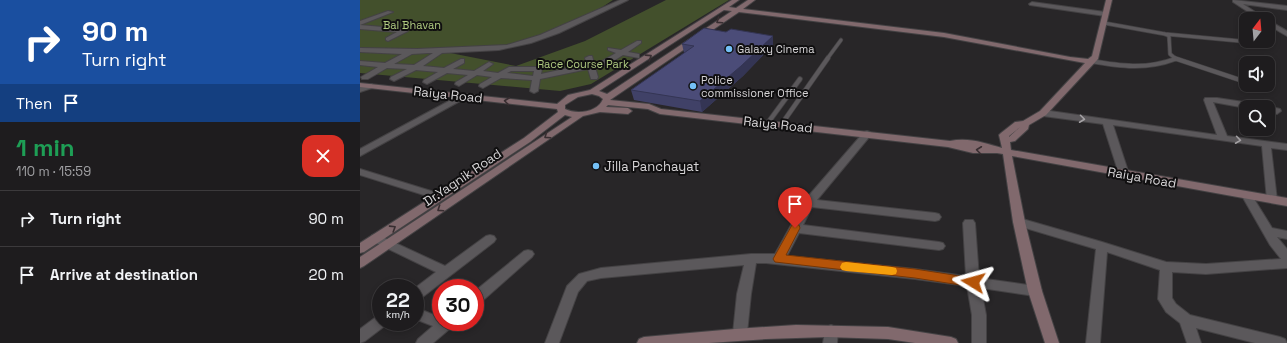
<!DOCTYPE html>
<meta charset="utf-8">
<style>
body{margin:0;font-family:"Space Grotesk",sans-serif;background:#262527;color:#f1f3f6;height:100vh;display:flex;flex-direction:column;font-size:15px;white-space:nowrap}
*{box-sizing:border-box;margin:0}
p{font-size:13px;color:#a1a1a4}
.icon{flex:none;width:22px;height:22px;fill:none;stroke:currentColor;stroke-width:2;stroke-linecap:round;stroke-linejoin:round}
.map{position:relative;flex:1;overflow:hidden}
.details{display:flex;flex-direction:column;background:#1e1c1e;width:360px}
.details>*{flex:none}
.banner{background:#1a4fa0;color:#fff;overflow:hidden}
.needle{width:26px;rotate:16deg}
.tools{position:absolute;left:879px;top:12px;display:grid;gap:8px}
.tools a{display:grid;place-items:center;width:36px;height:36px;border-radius:8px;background:#1e1c1e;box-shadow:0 2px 6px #0003,0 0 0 1px #3c3a3c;font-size:20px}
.speed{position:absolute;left:12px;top:279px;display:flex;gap:8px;font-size:20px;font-weight:700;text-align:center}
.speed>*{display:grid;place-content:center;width:52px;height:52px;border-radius:50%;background:#1e1c1e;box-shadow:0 2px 6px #0003,0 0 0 1px #3c3a3c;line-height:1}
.speed small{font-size:10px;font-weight:400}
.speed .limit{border:6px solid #d22;background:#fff;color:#111}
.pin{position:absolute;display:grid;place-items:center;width:34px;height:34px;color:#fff;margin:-41px -17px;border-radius:50% 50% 50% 0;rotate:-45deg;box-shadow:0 0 4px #0007}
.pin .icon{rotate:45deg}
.me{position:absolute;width:44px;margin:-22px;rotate:278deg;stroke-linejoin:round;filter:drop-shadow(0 0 3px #0008)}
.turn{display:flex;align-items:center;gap:14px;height:84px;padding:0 16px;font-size:18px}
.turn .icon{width:52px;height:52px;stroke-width:2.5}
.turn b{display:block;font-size:28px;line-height:34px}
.then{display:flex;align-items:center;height:38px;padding:0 16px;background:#0003;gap:8px;font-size:15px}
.round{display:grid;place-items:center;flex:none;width:42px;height:42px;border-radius:12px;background:#262527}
.headline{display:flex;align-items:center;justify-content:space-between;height:68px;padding:0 16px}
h1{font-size:24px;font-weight:700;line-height:30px;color:#1e9e55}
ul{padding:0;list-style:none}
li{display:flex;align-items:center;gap:12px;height:56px;padding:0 16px;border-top:1px solid #3c3a3c}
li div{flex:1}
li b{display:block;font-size:15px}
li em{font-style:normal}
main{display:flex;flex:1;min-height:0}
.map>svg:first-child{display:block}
.green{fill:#43502c}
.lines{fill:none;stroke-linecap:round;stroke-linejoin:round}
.lane-far1-casing{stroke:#444244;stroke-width:4.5}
.lane-casing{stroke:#444244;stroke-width:5.5}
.street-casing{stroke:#444244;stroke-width:2}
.secondary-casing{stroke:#444244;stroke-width:2}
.lane-far1{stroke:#5b585b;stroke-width:3}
.lane{stroke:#5b585b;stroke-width:4}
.street{fill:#5b585b;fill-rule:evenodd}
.secondary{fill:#81696d;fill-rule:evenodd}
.wall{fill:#404167}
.shaded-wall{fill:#343554}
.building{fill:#4b4c78;stroke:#343554}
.oneway{stroke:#382e31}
.oneway2{stroke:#a5a2a5}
.route{fill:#b45309;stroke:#753606}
.slow{fill:#f59e0b}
.poi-dot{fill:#74c0f6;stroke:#100f10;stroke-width:1.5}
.labels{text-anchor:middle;stroke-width:4;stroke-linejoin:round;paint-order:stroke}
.far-park-label{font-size:11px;fill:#afca80;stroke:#100f10}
.far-poi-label{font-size:11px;fill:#d6d4d6;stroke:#100f10;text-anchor:start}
.street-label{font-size:13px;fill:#d6d4d6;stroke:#100f10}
.poi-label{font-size:13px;fill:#d6d4d6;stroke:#100f10;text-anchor:start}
</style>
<main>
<section class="details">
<div class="banner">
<div class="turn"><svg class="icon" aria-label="right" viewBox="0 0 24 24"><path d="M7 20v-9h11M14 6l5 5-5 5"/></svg><div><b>90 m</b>Turn right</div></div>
<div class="then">Then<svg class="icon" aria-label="arrive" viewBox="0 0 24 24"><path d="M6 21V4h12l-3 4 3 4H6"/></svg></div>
</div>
<div class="headline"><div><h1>1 min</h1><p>110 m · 15:59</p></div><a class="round" style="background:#d93025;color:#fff"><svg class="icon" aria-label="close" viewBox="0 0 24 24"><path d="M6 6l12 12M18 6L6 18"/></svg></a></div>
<ul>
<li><svg class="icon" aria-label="right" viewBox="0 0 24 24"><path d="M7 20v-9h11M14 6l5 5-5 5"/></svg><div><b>Turn right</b></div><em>90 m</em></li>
<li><svg class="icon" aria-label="arrive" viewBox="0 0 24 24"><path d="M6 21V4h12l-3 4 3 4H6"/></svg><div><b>Arrive at destination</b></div><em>20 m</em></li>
</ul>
</section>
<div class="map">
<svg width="927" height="343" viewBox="0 0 927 343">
<rect width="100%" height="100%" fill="#282628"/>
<path class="green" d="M0,0H253L230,15L155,45L80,51L156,66L225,41L306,0H369L231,84L200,91L0,73Z"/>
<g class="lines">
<g class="lane-far1-casing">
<g id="lane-far1">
<path d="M744,23L805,34L901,43"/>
<path d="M805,34L809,36L810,54L816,59"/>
<path d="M467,59L481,40"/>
</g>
</g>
<g class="lane-casing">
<g id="lane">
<path d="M814,58L886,82"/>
<path d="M730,61C760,66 786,70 815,59"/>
<path d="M896,85L906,88"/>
<path d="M407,124L440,79"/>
<path d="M421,125L468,58"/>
</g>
</g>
<g class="street-casing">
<g id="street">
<path d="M260,0H268L199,33L171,43L139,50L82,53L63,66L84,68L101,59H104V63L93,69L114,71L129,62L133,64L123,71L138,73L149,67H178L182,69L181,74L227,64L225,58L229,56H232L234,63L242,61L256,53L248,50V48L261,50L277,41H281V43L268,52L279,54V58L263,55L247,65L235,67L238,77L237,79H231L228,69L180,79L178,91L174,93L170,91L172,80L141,78L123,88L119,86L120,84L132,77L117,75L99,86L95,84L96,82L108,75L87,73L67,84L63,82L64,80L78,72L56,70L34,81L30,79L31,77L47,69L27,68L8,79H2L1,77L18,67L0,65V61L25,63L42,54L0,52V48L57,49L147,45L180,35ZM68,53H73L54,65L34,64L52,54ZM151,71H174L173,76L147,73Z"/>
<path d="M873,0L927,6V10L883,4L906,19H899L873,2Z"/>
<path d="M672,2L745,12L748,14L745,16L670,5L669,4Z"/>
<path d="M28,11L33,12L0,25V21Z"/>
<path d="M908,20L927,31V36L908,25Z"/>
<path d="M0,25L45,29L48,31L28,41L26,40V38L37,32L0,29Z"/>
<path d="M9,84H12V88L0,92V87Z"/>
<path d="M102,94H108L109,96L0,156V149Z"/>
<path d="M845,98H857L897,104L901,107L886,108L853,102L867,136L927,144V150L911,148L917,200L916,202H908L907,200L902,146L753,125L769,174L764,177L759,174L743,124L683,116L679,113L683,110L857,135L844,100Z"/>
<path d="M908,106L920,109L921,111L917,114L908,112V107H906Z"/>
<path d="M507,131L510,132L512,134L510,136L457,200L575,213L579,214L581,217L579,220L575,221L452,207L443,225L579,242L583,243L585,246L583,249L579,250L439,233L427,256L555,269L606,276L603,223L605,220H613L615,223L619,278L675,286L680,287L682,291L680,295L675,296L621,288L626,315V343H612V315L607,286L555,279L406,263H396L391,294L387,333L385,337L380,339L375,337L373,333L377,294L384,265L241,278L227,281L218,292L199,343H185L207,286L219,274L241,268L391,254H415L445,200L504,132Z"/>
<path d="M0,169L84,195L85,197L84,199L80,200L0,175Z"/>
<path d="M887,193L891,194L912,228L927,231V239L917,237L927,249V268L846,274L812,272V298L816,304L830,315L920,337L925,339L927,343H895L836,328L841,343H827L820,323L806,312L798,299L800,270L747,252L740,343H726L736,249L655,225L653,222L655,219L659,218L742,242L806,262L846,264L921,259L910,245L882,196L883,194Z"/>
<path d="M16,234L85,266L126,236L130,235L134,236L136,239L134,242L60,299L55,300V288L76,272L12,241L10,238L12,235Z"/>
<path d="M168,250L172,251L174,254L172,257L120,303L115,304V291L164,251Z"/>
<path d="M55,307L81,318V322H95L93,326L73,343H56L58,339L73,326L55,319Z"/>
<path d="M21,315V322H27L26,325L5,341L0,343V329L16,317Z"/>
<path d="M471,325L476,327L478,331L477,343H463L466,327Z"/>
</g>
</g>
<g class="secondary-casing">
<g id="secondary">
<path d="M372,0H379L369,7L376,8L388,0H395L383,9L584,33L710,57L728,59L732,56L746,0H752L738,59L686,115L669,125L668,129L655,141L650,142L651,150L927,198V206L652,156L665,222L682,291L699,343H685L668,291L653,222L643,154L637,153H613L588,147L300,114L288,109L248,105L246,107L268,108L272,111L268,114L240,112L223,116L4,266L0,268V257L212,117L205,115L170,142L4,252L0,253V243L164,138L198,112L197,109L0,87V83L197,104L208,95L230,90ZM364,10L372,11L247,94L239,91ZM379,12L584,37L725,63L680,111L663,121L655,122L641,133L639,135L642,148C625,143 608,137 590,141L301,109L289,104L250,100ZM232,94L239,96L243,99C238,112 217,115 205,109V105L218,97ZM660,127L649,137V136Z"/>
<path d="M436,325L528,327L591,337L596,339L598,343H555L528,339L467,337L406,339L349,343H277L279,339L284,337L375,329Z"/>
</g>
</g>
<use href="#lane-far1" class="lane-far1"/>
<use href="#lane" class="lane"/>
<use href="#street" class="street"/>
<use href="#secondary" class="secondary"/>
</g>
<path class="wall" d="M322,44L413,45L383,76L342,112L274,100L271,90L324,53Z"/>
<path class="shaded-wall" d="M413,36V45L383,76L342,112L340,101Z"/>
<path class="building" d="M344,28L366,32L371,29L413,36L381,66L340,101L271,90L334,46L322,44Z"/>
<defs><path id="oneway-chevron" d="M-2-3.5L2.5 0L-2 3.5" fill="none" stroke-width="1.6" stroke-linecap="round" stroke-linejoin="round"/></defs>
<g class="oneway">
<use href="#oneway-chevron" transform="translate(359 21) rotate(146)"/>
<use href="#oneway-chevron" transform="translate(289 57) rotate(-33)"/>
<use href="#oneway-chevron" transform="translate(147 101) rotate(-173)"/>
<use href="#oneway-chevron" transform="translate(187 136) rotate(146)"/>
<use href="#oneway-chevron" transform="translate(619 150) rotate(-173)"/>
<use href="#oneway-chevron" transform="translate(80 209) rotate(146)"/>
<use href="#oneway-chevron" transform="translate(33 228) rotate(-32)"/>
</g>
<g class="oneway2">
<use href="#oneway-chevron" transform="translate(722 119) rotate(7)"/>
<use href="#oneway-chevron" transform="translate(878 140) rotate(8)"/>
</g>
<path class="route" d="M435,224L439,225L440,228L426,255L555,269L613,278L617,279L619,282L617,286L613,287L555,278L415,262L413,259L432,225Z"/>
<path class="slow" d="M486,262L532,267L536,268L537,271L536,274L532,275L486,271L482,270L480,267L482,263Z"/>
<g class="poi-dot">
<circle cx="369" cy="49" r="4"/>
<circle cx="333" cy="86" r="4"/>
<circle cx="236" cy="166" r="4"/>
</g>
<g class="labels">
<g class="far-park-label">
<text x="52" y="29">Bal Bhavan</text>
<text x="223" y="68">Race Course Park</text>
</g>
<g class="far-poi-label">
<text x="377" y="53">Galaxy Cinema</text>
<text x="341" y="84">Police<tspan x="341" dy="13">commissioner Office</tspan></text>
</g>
<g class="street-label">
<text transform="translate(88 94) rotate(6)" y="5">Raiya Road</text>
<text transform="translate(418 124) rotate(6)" y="5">Raiya Road</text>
<text transform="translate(102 177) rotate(-34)" y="5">Dr.Yagnik Road</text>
<text transform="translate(782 177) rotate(10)" y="5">Raiya Road</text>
</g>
<g class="poi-label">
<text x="244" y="171">Jilla Panchayat</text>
</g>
</g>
</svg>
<div class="tools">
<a><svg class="needle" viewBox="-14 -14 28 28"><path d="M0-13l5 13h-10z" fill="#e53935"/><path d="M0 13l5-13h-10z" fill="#a1a1a4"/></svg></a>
<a><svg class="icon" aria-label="sound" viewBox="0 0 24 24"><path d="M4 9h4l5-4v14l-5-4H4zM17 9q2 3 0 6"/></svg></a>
<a><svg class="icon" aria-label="search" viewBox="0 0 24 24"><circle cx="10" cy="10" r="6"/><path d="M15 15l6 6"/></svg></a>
</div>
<div class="speed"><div>22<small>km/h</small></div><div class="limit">30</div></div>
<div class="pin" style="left:435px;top:228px;background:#d93025"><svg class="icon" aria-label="arrive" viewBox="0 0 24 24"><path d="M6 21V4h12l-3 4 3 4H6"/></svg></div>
<svg class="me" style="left:613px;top:282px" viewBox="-20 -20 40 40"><path d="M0-17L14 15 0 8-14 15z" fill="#b45309" stroke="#fff" stroke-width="4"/></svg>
</div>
</main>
